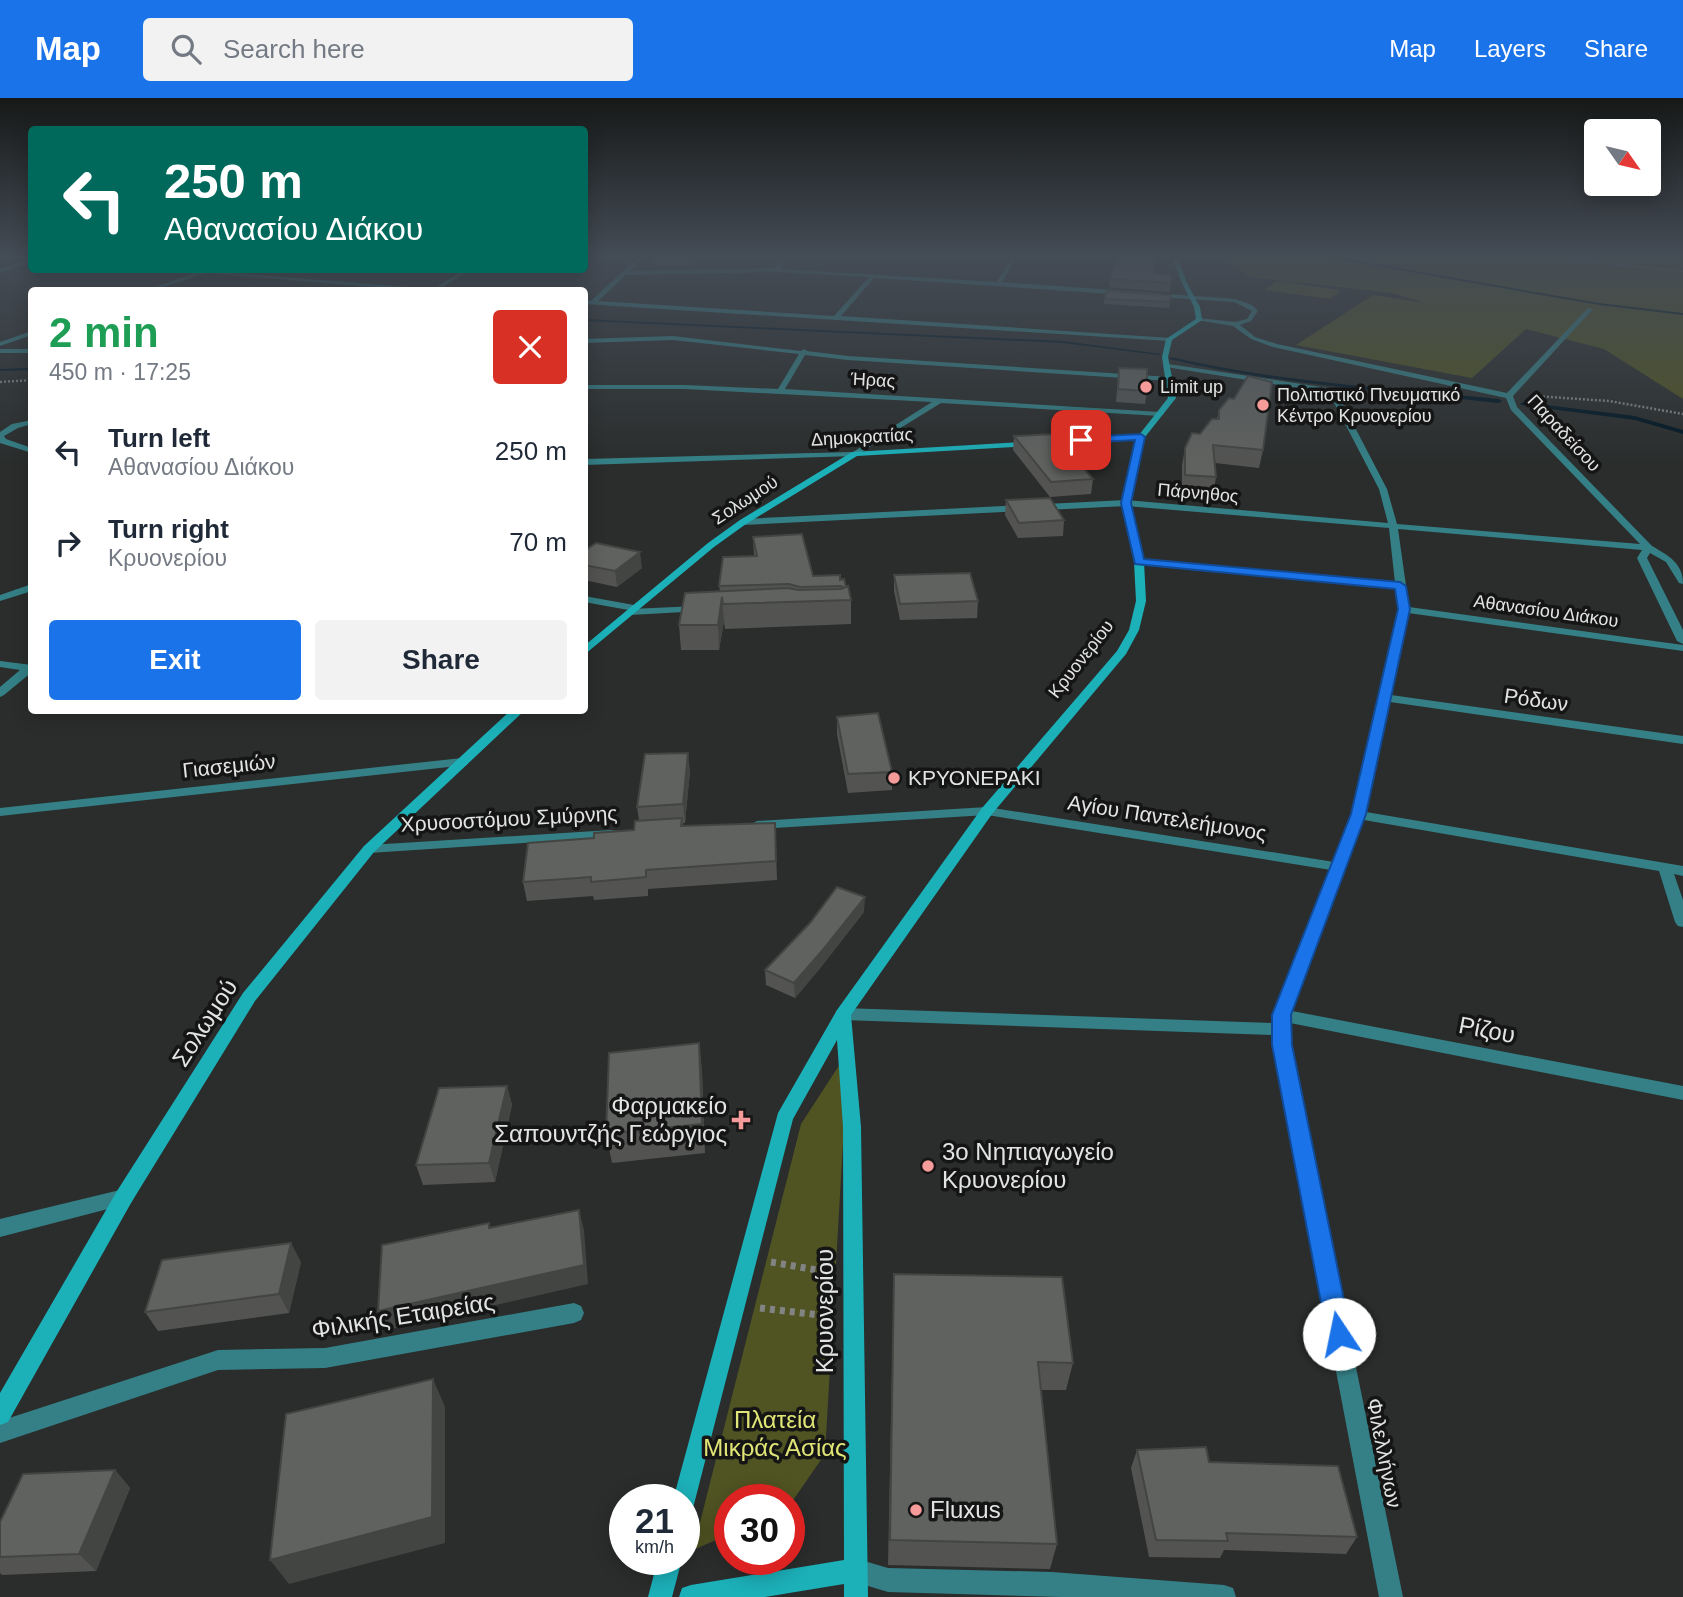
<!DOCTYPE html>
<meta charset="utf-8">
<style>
body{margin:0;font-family:Arial,sans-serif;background:#f2f2f3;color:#1f2937;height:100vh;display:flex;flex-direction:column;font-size:26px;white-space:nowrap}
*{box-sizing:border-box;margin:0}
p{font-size:23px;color:#747a83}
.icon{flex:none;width:38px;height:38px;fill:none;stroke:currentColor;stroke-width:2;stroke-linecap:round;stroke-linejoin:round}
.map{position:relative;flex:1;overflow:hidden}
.details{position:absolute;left:28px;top:189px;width:560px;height:427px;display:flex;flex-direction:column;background:#fff;border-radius:7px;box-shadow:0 4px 18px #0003}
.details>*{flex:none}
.guide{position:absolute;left:28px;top:28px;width:560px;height:147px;border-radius:7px;box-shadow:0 4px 18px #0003;background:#00695c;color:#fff;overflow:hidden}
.needle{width:46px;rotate:124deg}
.tools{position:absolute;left:1584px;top:21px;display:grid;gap:14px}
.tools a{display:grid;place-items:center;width:77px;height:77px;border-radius:7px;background:#fff;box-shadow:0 4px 18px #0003;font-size:35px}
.speed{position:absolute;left:609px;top:1386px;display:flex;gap:14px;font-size:35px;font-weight:700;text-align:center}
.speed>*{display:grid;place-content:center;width:91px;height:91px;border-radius:50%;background:#fff;box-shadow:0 4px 18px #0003;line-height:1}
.speed small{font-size:18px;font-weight:400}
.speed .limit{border:10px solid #d22;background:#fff;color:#111}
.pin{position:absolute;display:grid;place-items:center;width:60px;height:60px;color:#fff;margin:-30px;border-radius:14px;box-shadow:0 4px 10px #0006}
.me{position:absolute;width:77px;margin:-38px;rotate:349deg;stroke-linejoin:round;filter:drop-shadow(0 0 5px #0008)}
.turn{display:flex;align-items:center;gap:24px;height:147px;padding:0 21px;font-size:32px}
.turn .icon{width:91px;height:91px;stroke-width:2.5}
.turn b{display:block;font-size:49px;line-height:60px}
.round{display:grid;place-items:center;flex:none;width:74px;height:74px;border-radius:7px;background:#f2f2f3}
.overview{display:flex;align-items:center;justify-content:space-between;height:119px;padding:0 21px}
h1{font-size:42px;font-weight:600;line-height:52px;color:#1e9e55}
.cta{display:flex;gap:14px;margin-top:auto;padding:14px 21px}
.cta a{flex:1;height:80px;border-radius:7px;background:#1a73e8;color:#fff;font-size:28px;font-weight:600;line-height:80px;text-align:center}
.cta a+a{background:#f2f2f3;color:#1f2937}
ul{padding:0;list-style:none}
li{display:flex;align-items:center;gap:21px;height:91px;padding:0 21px}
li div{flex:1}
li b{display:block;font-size:26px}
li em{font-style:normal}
header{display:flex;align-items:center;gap:42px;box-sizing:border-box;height:98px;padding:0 35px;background:#1a73e8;color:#fff}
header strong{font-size:33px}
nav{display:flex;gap:38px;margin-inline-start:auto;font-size:24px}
.search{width:490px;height:63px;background:#f2f2f3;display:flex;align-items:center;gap:18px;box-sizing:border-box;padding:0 24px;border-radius:7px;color:#747a83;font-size:26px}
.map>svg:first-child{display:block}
.green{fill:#505322}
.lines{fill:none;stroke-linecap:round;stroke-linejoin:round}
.stream{fill:#001724;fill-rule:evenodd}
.path-far2{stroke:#818483;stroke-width:2;stroke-dasharray:2 2;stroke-linecap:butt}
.path-far1{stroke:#818483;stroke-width:2.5;stroke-dasharray:2 2;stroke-linecap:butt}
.path{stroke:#818483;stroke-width:7;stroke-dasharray:5 5;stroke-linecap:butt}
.lane{fill:#348086;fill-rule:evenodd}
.street{fill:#348086;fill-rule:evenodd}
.secondary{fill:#1cb0b9;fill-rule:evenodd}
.wall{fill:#535452}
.shaded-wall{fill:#434542}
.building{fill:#60625f;stroke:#434542;stroke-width:2}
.route{fill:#1a73e8;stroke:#114b97;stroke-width:2}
.poi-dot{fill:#f59b99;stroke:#141514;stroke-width:2.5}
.labels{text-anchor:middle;stroke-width:7;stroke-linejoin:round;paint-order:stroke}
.far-street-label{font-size:18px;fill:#e2e4e3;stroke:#141514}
.far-poi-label{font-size:18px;fill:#e2e4e3;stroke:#141514;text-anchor:start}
.street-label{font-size:21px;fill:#e2e4e3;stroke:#141514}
.poi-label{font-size:21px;fill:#e2e4e3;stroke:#141514;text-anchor:start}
.near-street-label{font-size:24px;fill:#e2e4e3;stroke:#141514}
.near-poi-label{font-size:24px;fill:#e2e4e3;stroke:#141514;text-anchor:start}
.near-park-label{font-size:24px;fill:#e0e676;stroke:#141514}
</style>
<header>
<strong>Map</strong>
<div class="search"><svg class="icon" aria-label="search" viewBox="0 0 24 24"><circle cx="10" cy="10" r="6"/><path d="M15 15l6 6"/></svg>Search here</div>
<nav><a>Map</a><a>Layers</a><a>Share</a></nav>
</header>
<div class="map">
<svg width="1683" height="1499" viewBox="0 0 1683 1499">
<rect width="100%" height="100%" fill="#2a2d2c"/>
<g class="green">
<path d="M1218,157H1683V301L1604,251L1526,231L1472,280L1296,247L1373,197L1425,205L1392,195L1250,179Z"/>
<path d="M1276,183L1341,192L1331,201L1265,192Z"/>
<path d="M840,966L844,1028L825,1356L789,1408V1402H730V1436L693,1452L801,1026Z"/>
</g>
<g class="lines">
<g class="stream">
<path d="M1313,157H1324L1599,205L1683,215V217L1599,207Z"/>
<path d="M584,221L1063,243L1161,256L1159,257L1063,245L584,223Z"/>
<path d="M1171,259C1279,284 1389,290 1499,301L1502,303L1499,305C1388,293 1278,287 1169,261Z"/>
<path d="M32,270V272L0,273V271Z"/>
<path d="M1523,304L1635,318L1683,332V336L1635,322L1521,307L1520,306Z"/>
</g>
<path class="path-far2" d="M1518,157L1683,173"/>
<g class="path-far1">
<path d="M0,284L32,282"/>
<path d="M1535,298L1609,303L1683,316"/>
</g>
<g class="path">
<path d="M771,1164L828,1174"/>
<path d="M760,1210L828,1218"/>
</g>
<g class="lane">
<path d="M698,508L702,509V513L630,517L625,514L630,511Z"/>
<path d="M574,1205L581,1208L584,1215L581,1222L574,1225L325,1270L218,1272L0,1345V1323L218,1252L325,1250Z"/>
</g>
<g class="street">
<path d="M640,157H646L630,173L774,170L785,157H790L780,171L997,184L1013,157H1018L1002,184L1235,201L1252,207L1258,213L1251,223L1240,227L1255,239L1277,246L1507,295L1588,210L1593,211L1513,298L1517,309L1652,448C1669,458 1683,465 1683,486L1679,485L1666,464L1650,455L1647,460L1683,532V546L1677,543L1637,460L1642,452L1398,431L1409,509L1683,547V553L1408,515L1391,597L1683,638V646L1390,604L1366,714L1683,768V778L1674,776L1683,802V829L1678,828L1675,824L1659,773L1364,722L1292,913L1683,988V1002L1290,925V947L1403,1499H1379L1274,947V937L843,922L837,920L835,916L837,912L843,910L1274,925V917L1331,772L987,717L757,731L750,727L757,723L987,709L1334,764L1352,717L1399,511L1396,491L1139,467L1134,464L1139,461L1395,485L1389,430L1126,408L743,427L738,424L743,421L1126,402L1388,425L1379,391L1329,295L1166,269L1168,266L1335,291L1387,391L1397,426L1640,446L1511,312L1506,300L1273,249L1251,241L1233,228L1196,222L1199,220L1235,224L1247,221L1252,213L1234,204L874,180L841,218L1171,240L1169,243L584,206V202L591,203ZM776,174L869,179L834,218L598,203L626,177Z"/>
<path d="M32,160V164L0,175V171Z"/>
<path d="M195,172L422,190L425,192H408L206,175L154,192H147L197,174Z"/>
<path d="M464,172H470L438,192H432Z"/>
<path d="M32,233V237L0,248V244Z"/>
<path d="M673,238L801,253L804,251L807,253L848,258L1170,279L1174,281L1170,283L848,262L805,257L785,291L1160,314L1164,316L1160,318L941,305L855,358L584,367V361L853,354L932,304L685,291H584V287H685L778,291L799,256L673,242L584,245V241Z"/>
<rect x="0" y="251" width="32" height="4"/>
<path d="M32,322V326L18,330L4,338L6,341L32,350V355L0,345V334L12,326Z"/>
<path d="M32,486V493L0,503V497Z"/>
<path d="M584,498L634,507L639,510L634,513L584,504Z"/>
<path d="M0,563L32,567V574L4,597L0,599V589L20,572L0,569Z"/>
<path d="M462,660L468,664L467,667L0,718V710Z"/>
<path d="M611,732L616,733L618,736L616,739L369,755L362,751L369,747Z"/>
<path d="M124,1091L131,1093L134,1099L131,1105L0,1139V1121Z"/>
<path d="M854,1460L888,1470L1052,1474L1224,1487L1233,1490L1236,1499H1061L888,1494L845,1481L842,1472L845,1463Z"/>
</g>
<g class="secondary">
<path d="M1171,157H1177L1187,185L1200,209L1202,222L1172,242L1168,259L1176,300L1145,339L1131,405L1144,464L1146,503L1139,532L1126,556L992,716L851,917L861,1029L868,1499H844V1486L765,1499H679L682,1490L691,1487L844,1462L843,1029L837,942L793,1021L692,1414L684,1418V1402H673L778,1015L837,912L982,710L1117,553L1129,532L1136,503L1134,464L1121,405L1136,342L857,358L746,426L714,449L584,557V548L708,445L740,422L852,354L1139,337L1168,300L1162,259L1166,241L1196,221L1194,209L1182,185Z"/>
<path d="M511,612H525L374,754L255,903L131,1105L8,1324L0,1327V1295L117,1093L243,895L364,748Z"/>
<path d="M658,1461H682L672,1499H648Z"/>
</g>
</g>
<g class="wall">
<path d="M653,157H699L691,168L653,167Z"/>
<path d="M1154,176L1171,185L1169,194L1109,189L1110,181Z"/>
<path d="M1104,201L1170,204L1169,210L1104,206Z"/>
<path d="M1119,270L1147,293L1145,306L1116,304Z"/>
<path d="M1219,312L1263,352L1259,370L1215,365L1216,379L1213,397L1182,395V367L1185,350L1217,321Z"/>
<path d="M1014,338L1093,381L1091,396L1050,399L1013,352Z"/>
<path d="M1006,402L1064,422L1063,438L1018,440L1005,417Z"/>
<path d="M753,439L813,478L840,482L846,489L851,502V526L725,531L724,523L719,552H681L679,527L720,493L719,488L754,458Z"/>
<path d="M584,453L642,470L617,489L584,482Z"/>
<path d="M894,477L978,503L977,520L900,522L894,493Z"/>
<path d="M837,619L892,674V692L848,695L837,636Z"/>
<path d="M690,673L685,725H683V728L775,725L777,782L648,791V798L594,802L593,798L527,803L523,784L594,740L634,732L639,722L637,709Z"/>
<path d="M864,814L821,869L795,900L766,887L765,872Z"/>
<path d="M699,945L702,974L705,1055L612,1065L606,1036Z"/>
<path d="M507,988L512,1007L495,1084L423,1087L416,1067Z"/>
<path d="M301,1164L289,1215L158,1233L145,1214Z"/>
<path d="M894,1176L1073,1265L1066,1292H1041L1057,1446L1050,1471L888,1467Z"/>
<path d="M1137,1352L1209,1364L1357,1439L1346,1456L1224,1452L1220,1460L1149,1459L1131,1370Z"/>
<path d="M115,1372L130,1390L96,1473L2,1477L0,1475V1424Z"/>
</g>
<g class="shaded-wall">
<path d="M691,157H699L691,168L690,159Z"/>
<path d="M640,454L642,470L617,489L615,473Z"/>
<path d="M722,499L724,523L719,552L718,527Z"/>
<path d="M688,655L690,673L685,725L683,706Z"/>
<path d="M865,799L864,814L821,869L795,900L794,885Z"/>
<path d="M699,945L702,974L705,1055L702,1026Z"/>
<path d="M507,988L512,1007L495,1084L489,1065Z"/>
<path d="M579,1112L584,1132L588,1186L387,1232L378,1213Z"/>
<path d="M291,1145L301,1164L289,1215L279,1196Z"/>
<path d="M433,1281L445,1309V1445L289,1486L270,1462Z"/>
<path d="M115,1372L130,1390L96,1473L79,1456Z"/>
</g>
<g class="building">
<path d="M691,157L690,159L652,158L653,157Z"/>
<path d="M1118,157H1156L1154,176L1171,177V185L1110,181Z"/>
<path d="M1107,193L1170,197V204L1104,201Z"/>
<path d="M1119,270L1147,271V293L1118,291Z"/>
<path d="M1248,278L1272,284L1263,352L1213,347L1216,379L1185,377V350L1192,335L1200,336L1212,321H1219V312L1229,300L1234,301Z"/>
<path d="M1055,336L1093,381L1051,384L1014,338Z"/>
<path d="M1050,400L1064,422L1019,425L1006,402Z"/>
<path d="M802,436L813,478L840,477V482L844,481L846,489L844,490L841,488L800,489L789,486L719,488L723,459L757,458L753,439Z"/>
<path d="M596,445L640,454L615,473L584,467V453Z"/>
<path d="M970,475L978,503L900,506L894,477Z"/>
<path d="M848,488L851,502L723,506L722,499L718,527H679L685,495L788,490L798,492L841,491Z"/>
<path d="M878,615L892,674L848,676L837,619Z"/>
<path d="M688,655L683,706L637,709L645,656Z"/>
<path d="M682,720L681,728L775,725L776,763L646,772V779L591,784V779L523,784L528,745L594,740V735L634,732L635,723Z"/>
<path d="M837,789L865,799L821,854L794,885L765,872L810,825Z"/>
<path d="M699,945L702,1026L606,1036L609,955Z"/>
<path d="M507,988L489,1065L416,1067L439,990Z"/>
<path d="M579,1112L584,1167L378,1213L382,1147L489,1125V1130Z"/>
<path d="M291,1145L279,1196L145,1214L162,1162Z"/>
<path d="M894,1176L1062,1179L1073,1265L1038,1264L1057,1446L890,1442Z"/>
<path d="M433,1281L432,1419L270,1462L286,1316Z"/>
<path d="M1206,1349L1209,1364L1338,1368L1357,1439L1226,1435L1228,1443L1156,1442L1137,1352Z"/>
<path d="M115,1372L79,1456L0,1459V1424L23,1376Z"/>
</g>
<linearGradient id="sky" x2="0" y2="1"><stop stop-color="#171918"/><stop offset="0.43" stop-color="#444c56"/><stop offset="1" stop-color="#444c56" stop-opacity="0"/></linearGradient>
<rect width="1683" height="367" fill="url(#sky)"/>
<path class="route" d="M1141,336L1145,339L1131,405L1144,461L1400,484L1406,488L1410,511L1366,716L1291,917L1292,947L1351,1236L1348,1244L1339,1247L1331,1244L1327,1236L1272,947V917L1351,716L1398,511L1395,491L1135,466L1121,405L1135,342L1081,345L1076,342L1081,339Z"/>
<g class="poi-dot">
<circle cx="1146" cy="289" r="7"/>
<circle cx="1263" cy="307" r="7"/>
<circle cx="894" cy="680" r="7"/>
<path d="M737.5 1011.5h7v7h7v7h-7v7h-7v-7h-7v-7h7z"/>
<circle cx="928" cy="1068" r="7"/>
<circle cx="916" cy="1412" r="7"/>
</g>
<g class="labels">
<g class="far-street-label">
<text transform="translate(873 282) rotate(3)" y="6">Ήρας</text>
<text transform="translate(1564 335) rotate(47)" y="6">Παραδείσου</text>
<text transform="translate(862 339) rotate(-3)" y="6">Δημοκρατίας</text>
<text transform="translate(1198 395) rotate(5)" y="6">Πάρνηθος</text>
<text transform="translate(745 402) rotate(-33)" y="6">Σολωμού</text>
<text transform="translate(1546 513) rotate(8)" y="6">Αθανασίου Διάκου</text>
<text transform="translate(1081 561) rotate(-52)" y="6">Κρυονερίου</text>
</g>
<g class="far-poi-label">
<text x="1160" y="295">Limit up</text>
<text x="1277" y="303">Πολιτιστικό Πνευματικό<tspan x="1277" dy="21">Κέντρο Κρυονερίου</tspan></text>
</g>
<g class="street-label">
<text transform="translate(1536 602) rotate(8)" y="7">Ρόδων</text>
<text transform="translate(229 668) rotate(-6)" y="7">Γιασεμιών</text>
<text transform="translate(1167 720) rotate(9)" y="7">Αγίου Παντελεήμονος</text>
<text transform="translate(509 721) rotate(-3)" y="7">Χρυσοστόμου Σμύρνης</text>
<text transform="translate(1384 1355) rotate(79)" y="7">Φιλελλήνων</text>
</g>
<g class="poi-label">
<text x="908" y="687">ΚΡΥΟΝΕΡΑΚΙ</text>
</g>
<g class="near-street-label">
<text transform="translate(205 925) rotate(-57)" y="8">Σολωμού</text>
<text transform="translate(1487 932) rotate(11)" y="8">Ρίζου</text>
<text transform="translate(825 1213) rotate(-90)" y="8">Κρυονερίου</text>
<text transform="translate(403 1218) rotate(-9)" y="8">Φιλικής Εταιρείας</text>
</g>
<g class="near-poi-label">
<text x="727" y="1016" text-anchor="end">Φαρμακείο<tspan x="727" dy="28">Σαπουντζής Γεώργιος</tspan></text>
<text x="942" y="1062">3ο Νηπιαγωγείο<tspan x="942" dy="28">Κρυονερίου</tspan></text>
<text x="930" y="1420">Fluxus</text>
</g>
<g class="near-park-label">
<text x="775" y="1330">Πλατεία<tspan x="775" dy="28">Μικράς Ασίας</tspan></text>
</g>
</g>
</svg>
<div class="tools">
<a><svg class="needle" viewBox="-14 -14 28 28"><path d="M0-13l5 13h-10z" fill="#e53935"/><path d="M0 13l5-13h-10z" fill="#747a83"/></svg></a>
</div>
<div class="speed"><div>21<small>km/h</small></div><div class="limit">30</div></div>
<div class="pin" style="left:1081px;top:342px;background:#d93025"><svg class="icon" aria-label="arrive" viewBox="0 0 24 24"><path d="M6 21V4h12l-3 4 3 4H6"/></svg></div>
<svg class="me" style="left:1339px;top:1236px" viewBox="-20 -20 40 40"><circle r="19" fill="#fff"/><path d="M0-13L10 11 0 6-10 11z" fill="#1a73e8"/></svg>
<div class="guide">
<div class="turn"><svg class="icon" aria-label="left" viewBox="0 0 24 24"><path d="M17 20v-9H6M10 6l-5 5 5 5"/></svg><div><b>250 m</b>Αθανασίου Διάκου</div></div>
</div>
<section class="details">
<div class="overview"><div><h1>2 min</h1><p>450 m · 17:25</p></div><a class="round" style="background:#d93025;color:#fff"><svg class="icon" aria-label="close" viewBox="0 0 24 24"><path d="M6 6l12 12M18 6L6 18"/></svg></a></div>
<ul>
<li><svg class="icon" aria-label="left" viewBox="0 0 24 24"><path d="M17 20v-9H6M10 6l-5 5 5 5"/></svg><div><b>Turn left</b><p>Αθανασίου Διάκου</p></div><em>250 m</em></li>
<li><svg class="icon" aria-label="right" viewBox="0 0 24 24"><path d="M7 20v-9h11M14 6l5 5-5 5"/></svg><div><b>Turn right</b><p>Κρυονερίου</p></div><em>70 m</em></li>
</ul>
<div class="cta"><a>Exit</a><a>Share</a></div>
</section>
</div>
